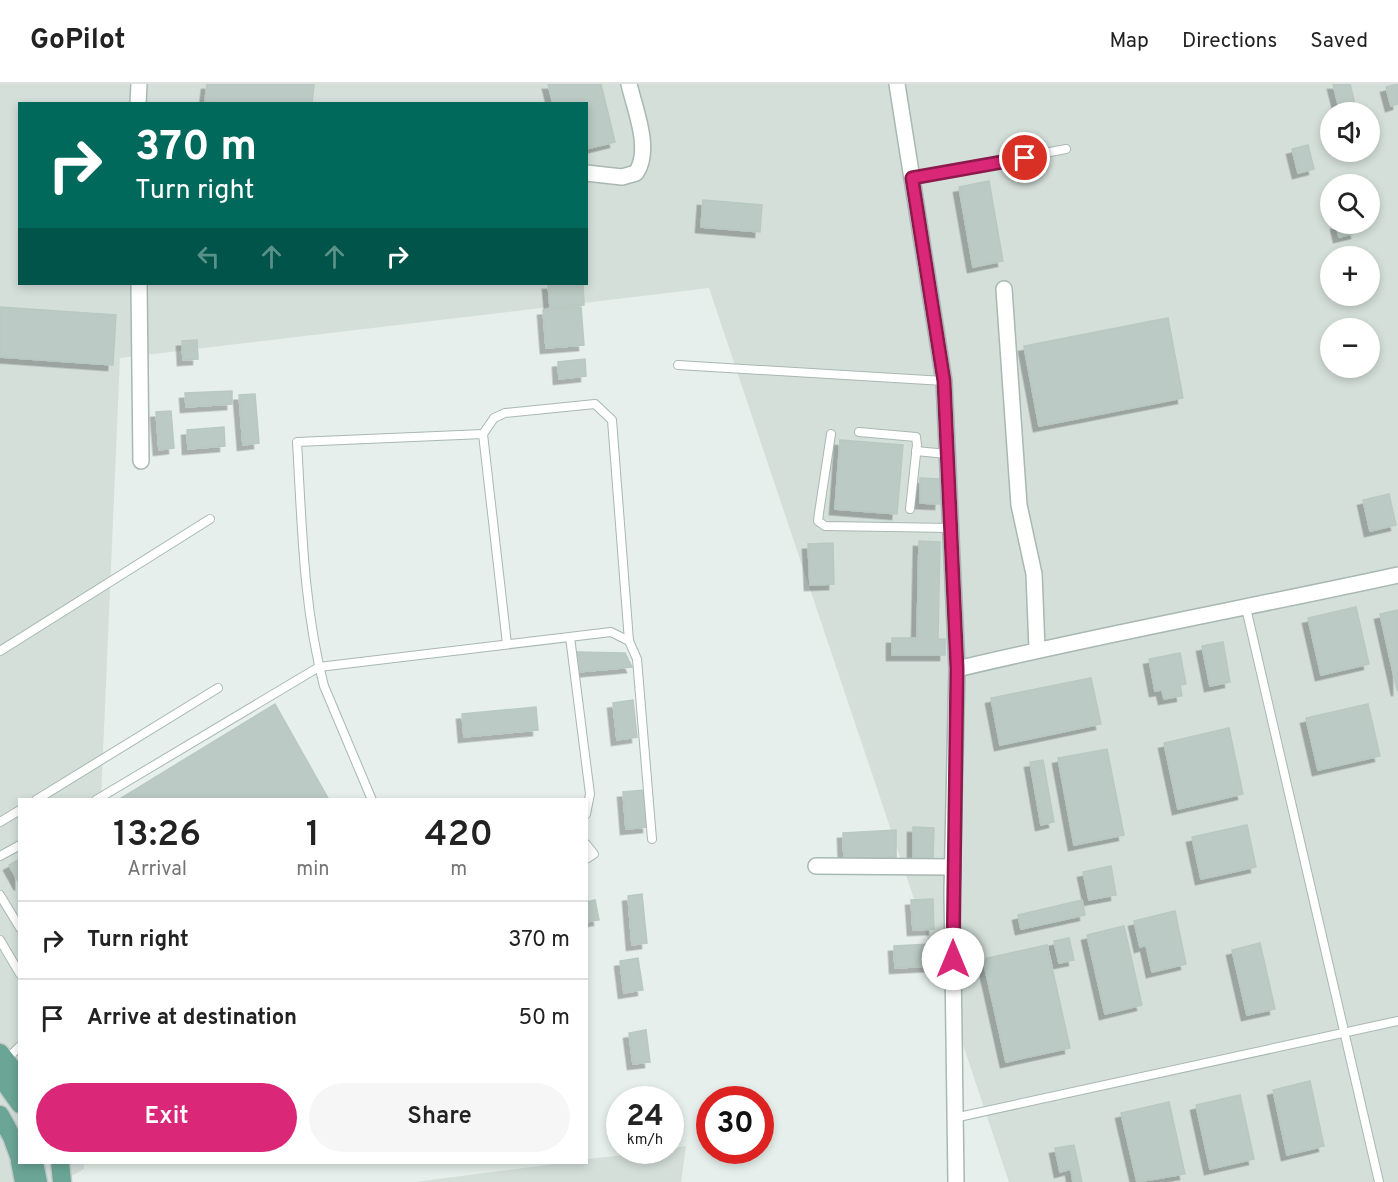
<!DOCTYPE html>
<meta charset="utf-8">
<style>
body{margin:0;font-family:Overpass,sans-serif;background:#f6f6f6;color:#222;height:100vh;display:flex;flex-direction:column;font-size:22px;white-space:nowrap}
*{box-sizing:border-box;margin:0}
p{font-size:20px;color:#767676}
.icon{flex:none;width:33px;height:33px;fill:none;stroke:currentColor;stroke-width:2;stroke-linecap:round;stroke-linejoin:round}
.map{position:relative;flex:1;overflow:hidden}
.side{position:absolute;left:18px;top:714px;width:570px;height:366px;display:flex;flex-direction:column;background:#fff;border-radius:0px;box-shadow:0 3px 9px #0003}
.side>*{flex:none}
.top-card{position:absolute;left:18px;top:18px;width:570px;height:183px;border-radius:0px;box-shadow:0 3px 9px #0003;background:#00695c;color:#fff;overflow:hidden}
.fabs{position:absolute;left:1320px;top:18px;display:grid;gap:12px}
.fabs a{display:grid;place-items:center;width:60px;height:60px;border-radius:50%;background:#fff;box-shadow:0 3px 9px #0003;font-size:30px}
.speed{position:absolute;left:606px;top:1002px;display:flex;gap:12px;font-size:30px;font-weight:700;text-align:center}
.speed>*{display:grid;place-content:center;width:78px;height:78px;border-radius:50%;background:#fff;box-shadow:0 3px 9px #0003;line-height:1}
.speed small{font-size:15px;font-weight:400}
.speed .limit{border:9px solid #d22;background:#fff;color:#111}
.pin{position:absolute;display:grid;place-items:center;width:51px;height:51px;color:#fff;margin:-26px;border:3px solid #fff;border-radius:50%;box-shadow:0 2px 6px #0007}
.me{position:absolute;width:66px;margin:-33px;rotate:0deg;stroke-linejoin:round;filter:drop-shadow(0 0 4px #0008)}
.turn{display:flex;align-items:center;gap:21px;height:126px;padding:0 18px;font-size:27px}
.turn .icon{width:78px;height:78px;stroke-width:2.5}
.turn b{display:block;font-size:42px;line-height:51px}
.lanes{display:flex;align-items:center;height:57px;padding:0 18px;background:#0003;justify-content:center;gap:30px;direction:ltr}
.lanes .off{opacity:.35}
.eta{display:flex;justify-content:space-evenly;align-items:center;height:102px;text-align:center}
.eta b{font-size:36px;font-weight:600;line-height:42px}
.button{display:flex;gap:12px;margin-top:auto;padding:12px 18px}
.button a{flex:1;height:69px;border-radius:36px;background:#db2777;color:#fff;font-size:24px;font-weight:600;line-height:69px;text-align:center}
.button a+a{background:#f6f6f6;color:#222}
ul{padding:0;list-style:none}
li{display:flex;align-items:center;gap:18px;height:78px;padding:0 18px;border-top:2px solid #e0e0e0}
li div{flex:1}
li b{display:block;font-size:22px}
li em{font-style:normal}
header{display:flex;align-items:center;gap:36px;box-sizing:border-box;height:84px;padding:0 30px;background:#fff;border-bottom:2px solid #e0e0e0}
header strong{font-size:28px}
nav{display:flex;gap:33px;margin-inline-start:auto;font-size:21px}
.map>svg:first-child{display:block}
.built{fill:#d4dfda;fill-rule:evenodd}
.building{fill:#bbcac4;stroke:#b8c9c2;stroke-width:1.5;filter:url(#shadow)}
.lines{fill:none;stroke-linecap:round;stroke-linejoin:round}
.service-casing{stroke:#a8b8b2;stroke-width:10}
.minor-casing{stroke:#a8b8b2;stroke-width:18}
.primary-casing{stroke:#c2cac8;stroke-width:21}
.service{stroke:#fff;stroke-width:8}
.minor{stroke:#fff;stroke-width:15}
.primary{stroke:#6aa596;stroke-width:18}
.route-casing{stroke:#8e194d;stroke-width:15}
.route{stroke:#db2777;stroke-width:10}
</style>
<header>
<strong>GoPilot</strong>
<nav><a>Map</a><a>Directions</a><a>Saved</a></nav>
</header>
<div class="map">
<svg width="1398" height="1098" viewBox="0 0 1398 1098">
<defs>
<filter id="shadow"><feDropShadow dx="-5.5" dy="5.5" stdDeviation="0" flood-color="#0004"/></filter>
</defs>
<rect width="100%" height="100%" fill="#e6efeb"/>
<g class="built">
<path d="M0,0H1398V1098H1009L709,204L120,274L101,715L20,716V1078L84,1079V1085L61,1098H0ZM20,20H586V200H20ZM1330,28H1370V68H1330ZM1330,100H1370V140H1330ZM1330,172H1370V212H1330ZM1330,244H1370V284H1330Z"/>
<path d="M686,1062L681,1098H415L561,1079L586,1078L587,1075L670,1066L671,1064Z"/>
</g>
<g class="building">
<path d="M207,0H314L312,20H227L205,17Z"/>
<path d="M548,0H601L615,58L586,65V20H553Z"/>
<path d="M1333,0H1350L1357,28H1340Z"/>
<path d="M1398,0V20L1391,22L1386,3Z"/>
<path d="M1308,61L1314,85L1298,89L1292,65Z"/>
<path d="M989,97L1003,177L973,183L959,103Z"/>
<path d="M703,116L762,121L760,148L701,143Z"/>
<path d="M1336,140H1354L1356,149L1339,153Z"/>
<path d="M548,200H583L584,221L550,223Z"/>
<path d="M0,223L116,231L113,281L0,273Z"/>
<path d="M581,223L584,261L546,264L543,226Z"/>
<path d="M1168,234L1183,314L1039,342L1024,262Z"/>
<path d="M197,256L198,275L183,276L182,257Z"/>
<path d="M585,275L586,292L559,295L558,278Z"/>
<path d="M232,307V320L186,323L185,309Z"/>
<path d="M255,310L259,359L243,361L239,311Z"/>
<path d="M171,327L174,364L159,366L156,328Z"/>
<path d="M224,343L225,362L188,365L187,346Z"/>
<path d="M840,356L903,361L897,430L835,425Z"/>
<path d="M920,394L941,395L940,420L920,419Z"/>
<path d="M1389,410L1396,441L1370,447L1363,416Z"/>
<path d="M919,457L940,458L938,555H945V571H892V554H917Z"/>
<path d="M833,459L834,500L810,501L808,460Z"/>
<path d="M1356,523L1369,580L1321,591L1308,534Z"/>
<path d="M1398,526V606H1397L1380,530Z"/>
<path d="M1223,558L1230,598L1210,602L1202,562Z"/>
<path d="M577,568L625,569L632,583L578,588Z"/>
<path d="M1180,569L1186,600L1180,601L1182,612L1164,615L1162,606L1155,607L1149,575Z"/>
<path d="M1091,594L1101,640L1000,661L991,614Z"/>
<path d="M633,616L637,653L617,656L613,619Z"/>
<path d="M275,620L329,716H118Z"/>
<path d="M1368,620L1380,672L1318,686L1306,634Z"/>
<path d="M536,623L538,646L464,653L462,630Z"/>
<path d="M1229,644L1243,710L1178,725L1164,659Z"/>
<path d="M1107,665L1124,751L1074,761L1058,674Z"/>
<path d="M1043,676L1054,738L1041,741L1030,678Z"/>
<path d="M645,706L648,743L626,745L623,708Z"/>
<path d="M1247,741L1256,783L1201,795L1192,753Z"/>
<path d="M913,743L934,744L933,774H913Z"/>
<path d="M896,746V773L844,775L843,749Z"/>
<path d="M20,775V801L9,781Z"/>
<path d="M1111,782L1116,811L1089,816L1083,788Z"/>
<path d="M642,810L647,859L632,861L628,812Z"/>
<path d="M933,815L934,845L913,846L911,816Z"/>
<path d="M595,816L599,836L586,838V818Z"/>
<path d="M1082,816L1085,831L1021,845L1018,831Z"/>
<path d="M1175,827L1186,880L1152,888L1146,861L1140,863L1134,837Z"/>
<path d="M1124,842L1142,921L1105,930L1087,851Z"/>
<path d="M1069,854L1074,876L1059,879L1054,857Z"/>
<path d="M1260,859L1275,925L1247,931L1232,866Z"/>
<path d="M931,860L932,882L895,884L894,862Z"/>
<path d="M1047,861L1070,964L1006,978L983,875Z"/>
<path d="M638,874L643,906L624,909L620,877Z"/>
<path d="M646,946L650,978L633,980L629,949Z"/>
<path d="M1310,997L1324,1062L1287,1071L1273,1006Z"/>
<path d="M1240,1011L1254,1075L1210,1085L1196,1021Z"/>
<path d="M1169,1018L1185,1090L1137,1098L1121,1029Z"/>
<path d="M1074,1061L1082,1098H1073L1071,1085L1060,1088L1055,1064Z"/>
</g>
<g class="lines">
<g class="service-casing">
<g id="service">
<path d="M912,94L1066,65"/>
<path d="M678,281L944,297"/>
<path d="M859,348L916,353L917,361L910,425"/>
<path d="M483,350L494,334L505,329L595,320L612,336L629,557"/>
<path d="M831,350L819,429L818,437L825,442L951,444"/>
<path d="M916,367L947,370"/>
<path d="M1246,524L1379,1098"/>
<path d="M570,553L590,710L586,730"/>
<path d="M0,567L210,435"/>
<path d="M36,716L218,604"/>
<path d="M96,716L319,583L611,548L629,557L637,575L652,755"/>
<path d="M372,716L324,602C303,522 302,440 297,358L483,350L507,560"/>
<path d="M0,738L20,726"/>
<path d="M586,760L594,770L586,775"/>
<path d="M0,772L20,761"/>
<path d="M0,811L20,844"/>
<path d="M0,856L20,890"/>
<path d="M6,976L20,962"/>
<path d="M954,1034L1398,937"/>
</g>
</g>
<g class="minor-casing">
<g id="minor">
<path d="M897,0L944,297L957,585L952,807L956,1098"/>
<path d="M138,20L139,0"/>
<path d="M586,89L622,93L636,89C652,66 635,26 629,0"/>
<path d="M139,200L141,377"/>
<path d="M1004,205L1019,421L1034,490L1037,565"/>
<path d="M957,585C1103,550 1251,523 1398,491"/>
<path d="M816,782L953,783"/>
</g>
</g>
<g class="primary-casing">
<g id="primary">
<path d="M0,969L20,994"/>
<path d="M0,992L20,1020"/>
<path d="M0,1031L12,1053L20,1075"/>
<path d="M20,1078L24,1098"/>
<path d="M34,1078L38,1098"/>
<path d="M60,1078L62,1098"/>
</g>
</g>
<use href="#service" class="service"/>
<use href="#minor" class="minor"/>
<use href="#primary" class="primary"/>
</g>
<g class="lines">
<g class="route-casing">
<path id="route" d="M953,875L957,585L944,297L912,94L1025,74"/>
</g>
<use href="#route" class="route"/>
</g>
</svg>
<div class="fabs">
<a><svg class="icon" aria-label="sound" viewBox="0 0 24 24"><path d="M4 9h4l5-4v14l-5-4H4zM17 9q2 3 0 6"/></svg></a>
<a><svg class="icon" aria-label="search" viewBox="0 0 24 24"><circle cx="10" cy="10" r="6"/><path d="M15 15l6 6"/></svg></a>
<a>+</a>
<a>−</a>
</div>
<div class="speed"><div>24<small>km/h</small></div><div class="limit">30</div></div>
<div class="pin" style="left:1025px;top:74px;background:#d93025"><svg class="icon" aria-label="arrive" viewBox="0 0 24 24"><path d="M6 21V4h12l-3 4 3 4H6"/></svg></div>
<svg class="me" style="left:953px;top:875px" viewBox="-20 -20 40 40"><circle r="19" fill="#fff"/><path d="M0-13L10 11 0 6-10 11z" fill="#db2777"/></svg>
<div class="top-card">
<div class="turn"><svg class="icon" aria-label="right" viewBox="0 0 24 24"><path d="M7 20v-9h11M14 6l5 5-5 5"/></svg><div><b>370 m</b>Turn right</div></div>
<div class="lanes"><svg class="icon off" aria-label="left" viewBox="0 0 24 24"><path d="M17 20v-9H6M10 6l-5 5 5 5"/></svg><svg class="icon off" aria-label="ahead" viewBox="0 0 24 24"><path d="M12 20V5M6 11l6-6 6 6"/></svg><svg class="icon off" aria-label="ahead" viewBox="0 0 24 24"><path d="M12 20V5M6 11l6-6 6 6"/></svg><svg class="icon" aria-label="right" viewBox="0 0 24 24"><path d="M7 20v-9h11M14 6l5 5-5 5"/></svg></div>
</div>
<section class="side">
<div class="eta">
<div><b>13:26</b><p>Arrival</p></div>
<div><b>1</b><p>min</p></div>
<div><b>420</b><p>m</p></div>
</div>
<ul>
<li><svg class="icon" aria-label="right" viewBox="0 0 24 24"><path d="M7 20v-9h11M14 6l5 5-5 5"/></svg><div><b>Turn right</b></div><em>370 m</em></li>
<li><svg class="icon" aria-label="arrive" viewBox="0 0 24 24"><path d="M6 21V4h12l-3 4 3 4H6"/></svg><div><b>Arrive at destination</b></div><em>50 m</em></li>
</ul>
<div class="button"><a>Exit</a><a>Share</a></div>
</section>
</div>
